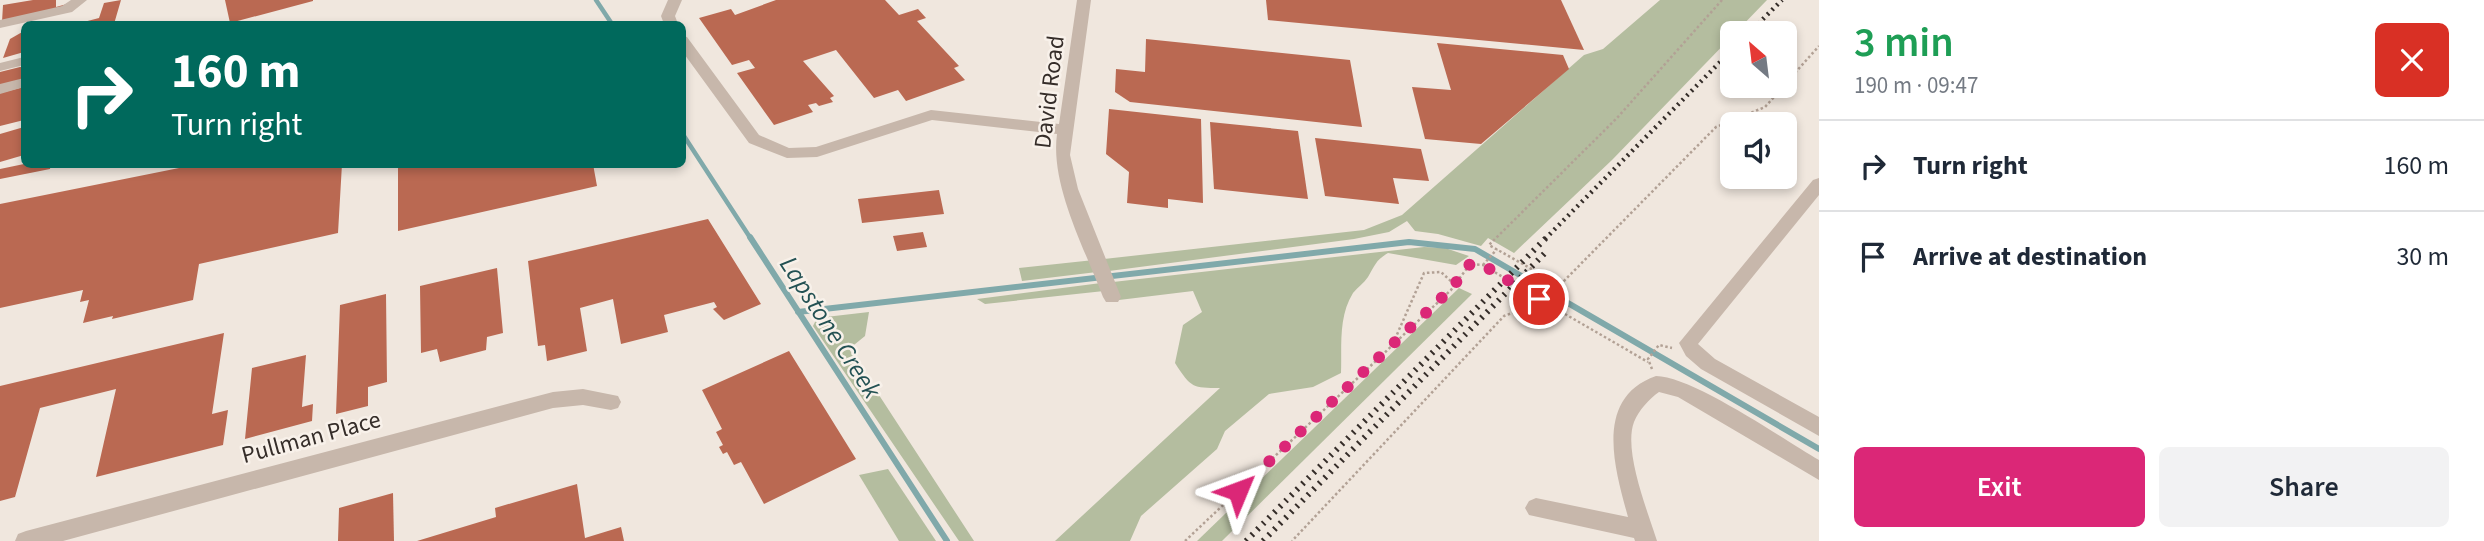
<!DOCTYPE html>
<meta charset="utf-8">
<style>
body{margin:0;font-family:"Source Sans 3",sans-serif;background:#f2f2f3;color:#1f2937;height:100vh;display:flex;flex-direction:column;font-size:26px;white-space:nowrap}
*{box-sizing:border-box;margin:0}
p{font-size:23px;color:#747a83}
.icon{flex:none;width:38px;height:38px;fill:none;stroke:currentColor;stroke-width:2;stroke-linecap:round;stroke-linejoin:round}
.map{position:relative;flex:1;overflow:hidden}
.sheet{display:flex;flex-direction:column;background:#fff;width:665px}
.sheet>*{flex:none}
.hud{position:absolute;left:21px;top:21px;width:665px;height:147px;border-radius:10px;box-shadow:0 4px 10px #0003;background:#00695c;color:#fff;overflow:hidden}
.needle{width:46px;rotate:332deg}
.controls{position:absolute;left:1720px;top:21px;display:grid;gap:14px}
.controls a{display:grid;place-items:center;width:77px;height:77px;border-radius:10px;background:#fff;box-shadow:0 4px 10px #0003;font-size:35px}
.pin{position:absolute;display:grid;place-items:center;width:60px;height:60px;color:#fff;margin:-30px;border:4px solid #fff;border-radius:50%;box-shadow:0 2px 7px #0007}
.me{position:absolute;width:77px;margin:-38px;rotate:46deg;stroke-linejoin:round;filter:drop-shadow(0 0 5px #0008)}
.turn{display:flex;align-items:center;gap:24px;height:147px;padding:0 35px;font-size:32px}
.turn .icon{width:91px;height:91px;stroke-width:2.5}
.turn b{display:block;font-size:49px;line-height:60px}
.round{display:grid;place-items:center;flex:none;width:74px;height:74px;border-radius:10px;background:#f2f2f3}
.headline{display:flex;align-items:center;justify-content:space-between;height:119px;padding:0 35px}
h1{font-size:42px;font-weight:600;line-height:52px;color:#1e9e55}
.action{display:flex;gap:14px;margin-top:auto;padding:14px 35px}
.action a{flex:1;height:80px;border-radius:10px;background:#db2777;color:#fff;font-size:28px;font-weight:600;line-height:80px;text-align:center}
.action a+a{background:#f2f2f3;color:#1f2937}
ul{padding:0;list-style:none}
li{display:flex;align-items:center;gap:21px;height:91px;padding:0 35px;border-top:2px solid #e0e1e3}
li div{flex:1}
li b{display:block;font-size:26px}
li em{font-style:normal}
main{display:flex;flex:1;min-height:0}
.map>svg:first-child{display:block}
.green{fill:#b4bd9f}
.lines{fill:none;stroke-linecap:round;stroke-linejoin:round}
.stream-far1{stroke:#80a9aa;stroke-width:4.5}
.stream{stroke:#80a9aa;stroke-width:6}
.building{fill:#ba6952}
.path{stroke:#b2a195;stroke-width:2.5;stroke-dasharray:2.5 2.5;stroke-linecap:butt}
.minor{fill:#c7b7ab;fill-rule:evenodd}
.rail-far1{stroke:#352d29;stroke-width:4.5;stroke-dasharray:2 4.5;stroke-linecap:butt}
.rail{stroke:#352d29;stroke-width:6;stroke-dasharray:2 6;stroke-linecap:butt}
.route{stroke:#db2777;stroke-width:12;stroke-dasharray:0 21.6}
.labels{text-anchor:middle;stroke-width:5;stroke-linejoin:round;paint-order:stroke}
.street-label{font-size:24px;fill:#352d29;stroke:#f8f1ea}
.water-label{font-size:26px;font-style:italic;fill:#235153;stroke:#f8f1ea}
</style>
<main>
<div class="map">
<svg width="1819" height="541" viewBox="0 0 1819 541">
<rect width="100%" height="100%" fill="#f0e7de"/>
<g class="green">
<path d="M1660,0H1767L1612,160L1514,253L1488,238L1481,246L1438,234L1415,231L1407,221L1389,232L1354,239L1109,271L1104,259L1364,230L1402,215L1584,55L1603,49Z"/>
<path d="M1424,247L1445,248L1469,256L1456,265L1388,253C1376,260 1375,265 1368,277C1364,283 1358,287 1353,293C1338,317 1342,347 1341,373L1313,387L1269,394L1225,431L1217,449L1141,516L1130,541H1055L1220,388C1193,388 1191,388 1175,363L1183,325L1202,312L1193,291L1119,300L1113,282Z"/>
<path d="M1094,260L1097,272L1022,281L1019,268Z"/>
<path d="M1101,283L1104,291L985,304L977,299Z"/>
<path d="M1459,288L1472,294L1222,541H1197Z"/>
<path d="M869,312L865,336L849,349L974,541H959L813,326L817,318Z"/>
<path d="M888,469L936,541H899L859,475Z"/>
</g>
<g class="lines">
<g class="stream-far1">
<path d="M596,0L612,24"/>
<path d="M682,133L751,239"/>
</g>
<g class="stream">
<path d="M750,237L947,541"/>
<path d="M798,312L1409,242L1475,249L1819,449"/>
</g>
</g>
<g class="building">
<path d="M33,0H56V7L67,4V8L2,22L3,5Z"/>
<path d="M121,0L114,24H76L99,18L104,3Z"/>
<path d="M225,0H313V1L230,23Z"/>
<path d="M776,0H885L899,15L918,9L926,18L917,21L959,66L954,68L965,80L906,101L898,90L874,98L836,50L803,61L834,96L830,98L833,102L819,106L816,103L808,105L813,112L774,125L737,73L755,68L749,60L732,65L699,18L731,9L735,15Z"/>
<path d="M1266,0H1561L1584,50L1268,20Z"/>
<path d="M24,31V52L3,58L10,39Z"/>
<path d="M1146,39L1350,60L1362,127L1130,102L1115,92L1116,69L1145,72Z"/>
<path d="M1437,43L1563,55L1569,69L1481,144L1425,139L1412,87L1451,90Z"/>
<path d="M20,67H24V81L0,87V72Z"/>
<path d="M24,87V120L0,126V93Z"/>
<path d="M1109,109L1201,119L1203,203L1168,199V208L1127,203L1129,172L1106,154Z"/>
<path d="M1210,122L1298,131L1308,199L1214,189Z"/>
<path d="M24,127V155L0,162V134Z"/>
<path d="M1315,138L1421,149L1429,181L1393,178L1399,204L1325,196Z"/>
<path d="M24,164H51L50,169L0,179V169Z"/>
<path d="M199,164H342L338,233L199,264L193,300L112,319L113,316L83,323L89,300L80,302L83,290L0,308V204Z"/>
<path d="M398,164H593L597,186L398,231Z"/>
<path d="M939,190L944,214L862,223L858,199Z"/>
<path d="M708,219L761,304L724,320L713,309L717,307L714,302L664,315L668,332L621,344L613,299L580,308L587,351L547,361L545,345L538,346L528,261Z"/>
<path d="M923,232L927,247L897,251L893,236Z"/>
<path d="M497,268L503,333L487,337L486,350L440,362L437,349L421,353L420,286Z"/>
<path d="M386,294L387,382L368,387V406L336,414L340,305Z"/>
<path d="M224,333L212,414L228,410L223,445L96,477L116,389L40,408L15,497L0,501V386Z"/>
<path d="M789,351L856,459L764,504L741,462L734,465L727,452L723,454L719,447L723,445L716,432L722,429L702,390Z"/>
<path d="M306,355L302,407L313,404L312,421L245,439L252,368Z"/>
<path d="M577,484L585,538L621,527L624,541H417L496,517L495,508Z"/>
<path d="M393,493L394,541H338L339,508Z"/>
</g>
<g class="lines">
<g class="path">
<path d="M1722,0L1617,118L1489,245L1560,285L1716,127L1765,107L1784,86"/>
<path d="M1785,84L1819,46"/>
<path d="M1483,265L1497,249"/>
<path d="M1539,299L1648,362"/>
<path d="M1395,339L1424,273L1441,272L1454,284"/>
<path d="M1652,369L1648,359L1659,345L1672,348"/>
<path d="M1185,541L1451,290L1470,264L1483,265L1539,299L1536,304L1504,316L1292,541"/>
</g>
<g class="minor">
<path d="M71,0H87L72,12L0,28V20L62,6Z"/>
<path d="M668,0H682L675,16L678,24H664L661,16Z"/>
<path d="M1077,0H1091L1070,155L1078,189L1121,297L1118,302H1106L1103,297C1085,249 1050,185 1057,134L932,120L817,157L787,158L749,143L682,51V36L687,37L759,135L789,148L816,147L931,110L1059,124Z"/>
<path d="M24,57V65L0,71V63Z"/>
<path d="M24,78V87L0,94V84Z"/>
<path d="M1819,178V195L1698,344L1715,359L1819,417V436L1701,369L1686,356L1679,343L1813,180Z"/>
<path d="M1656,376C1692,376 1783,439 1819,460V480L1678,397L1659,392C1649,399 1639,410 1634,422C1623,451 1648,512 1657,541H1635L1634,538L1529,515L1525,508L1529,501L1536,498L1628,517C1615,470 1593,398 1656,376Z"/>
<path d="M583,389L618,396L621,402L618,408L611,410L583,405L553,408L63,541H15L18,534L26,531L553,392Z"/>
</g>
<g class="rail-far1">
<path d="M1749,33L1782,0"/>
<path d="M1545,239L1732,50"/>
</g>
<g class="rail">
<path d="M1246,541L1547,237"/>
<path d="M1263,541L1545,253"/>
</g>
</g>
<g class="lines">
<path class="route" d="M1238,491L1451,289L1470,264L1483,265L1539,299"/>
</g>
<g class="labels">
<g class="street-label">
<text transform="translate(1049 92) rotate(-83)" y="8">David Road</text>
<text transform="translate(311 437) rotate(-15)" y="8">Pullman Place</text>
</g>
<g class="water-label">
<text transform="translate(831 327) rotate(57)" y="9">Lapstone Creek</text>
</g>
</g>
</svg>
<div class="controls">
<a><svg class="needle" viewBox="-14 -14 28 28"><path d="M0-13l5 13h-10z" fill="#e53935"/><path d="M0 13l5-13h-10z" fill="#747a83"/></svg></a>
<a><svg class="icon" aria-label="sound" viewBox="0 0 24 24"><path d="M4 9h4l5-4v14l-5-4H4zM17 9q2 3 0 6"/></svg></a>
</div>
<div class="pin" style="left:1539px;top:299px;background:#d93025"><svg class="icon" aria-label="arrive" viewBox="0 0 24 24"><path d="M6 21V4h12l-3 4 3 4H6"/></svg></div>
<svg class="me" style="left:1238px;top:491px" viewBox="-20 -20 40 40"><path d="M0-17L14 15 0 8-14 15z" fill="#db2777" stroke="#fff" stroke-width="4"/></svg>
<div class="hud">
<div class="turn"><svg class="icon" aria-label="right" viewBox="0 0 24 24"><path d="M7 20v-9h11M14 6l5 5-5 5"/></svg><div><b>160 m</b>Turn right</div></div>
</div>
</div>
<section class="sheet">
<div class="headline"><div><h1>3 min</h1><p>190 m · 09:47</p></div><a class="round" style="background:#d93025;color:#fff"><svg class="icon" aria-label="close" viewBox="0 0 24 24"><path d="M6 6l12 12M18 6L6 18"/></svg></a></div>
<ul>
<li><svg class="icon" aria-label="right" viewBox="0 0 24 24"><path d="M7 20v-9h11M14 6l5 5-5 5"/></svg><div><b>Turn right</b></div><em>160 m</em></li>
<li><svg class="icon" aria-label="arrive" viewBox="0 0 24 24"><path d="M6 21V4h12l-3 4 3 4H6"/></svg><div><b>Arrive at destination</b></div><em>30 m</em></li>
</ul>
<div class="action"><a>Exit</a><a>Share</a></div>
</section>
</main>
